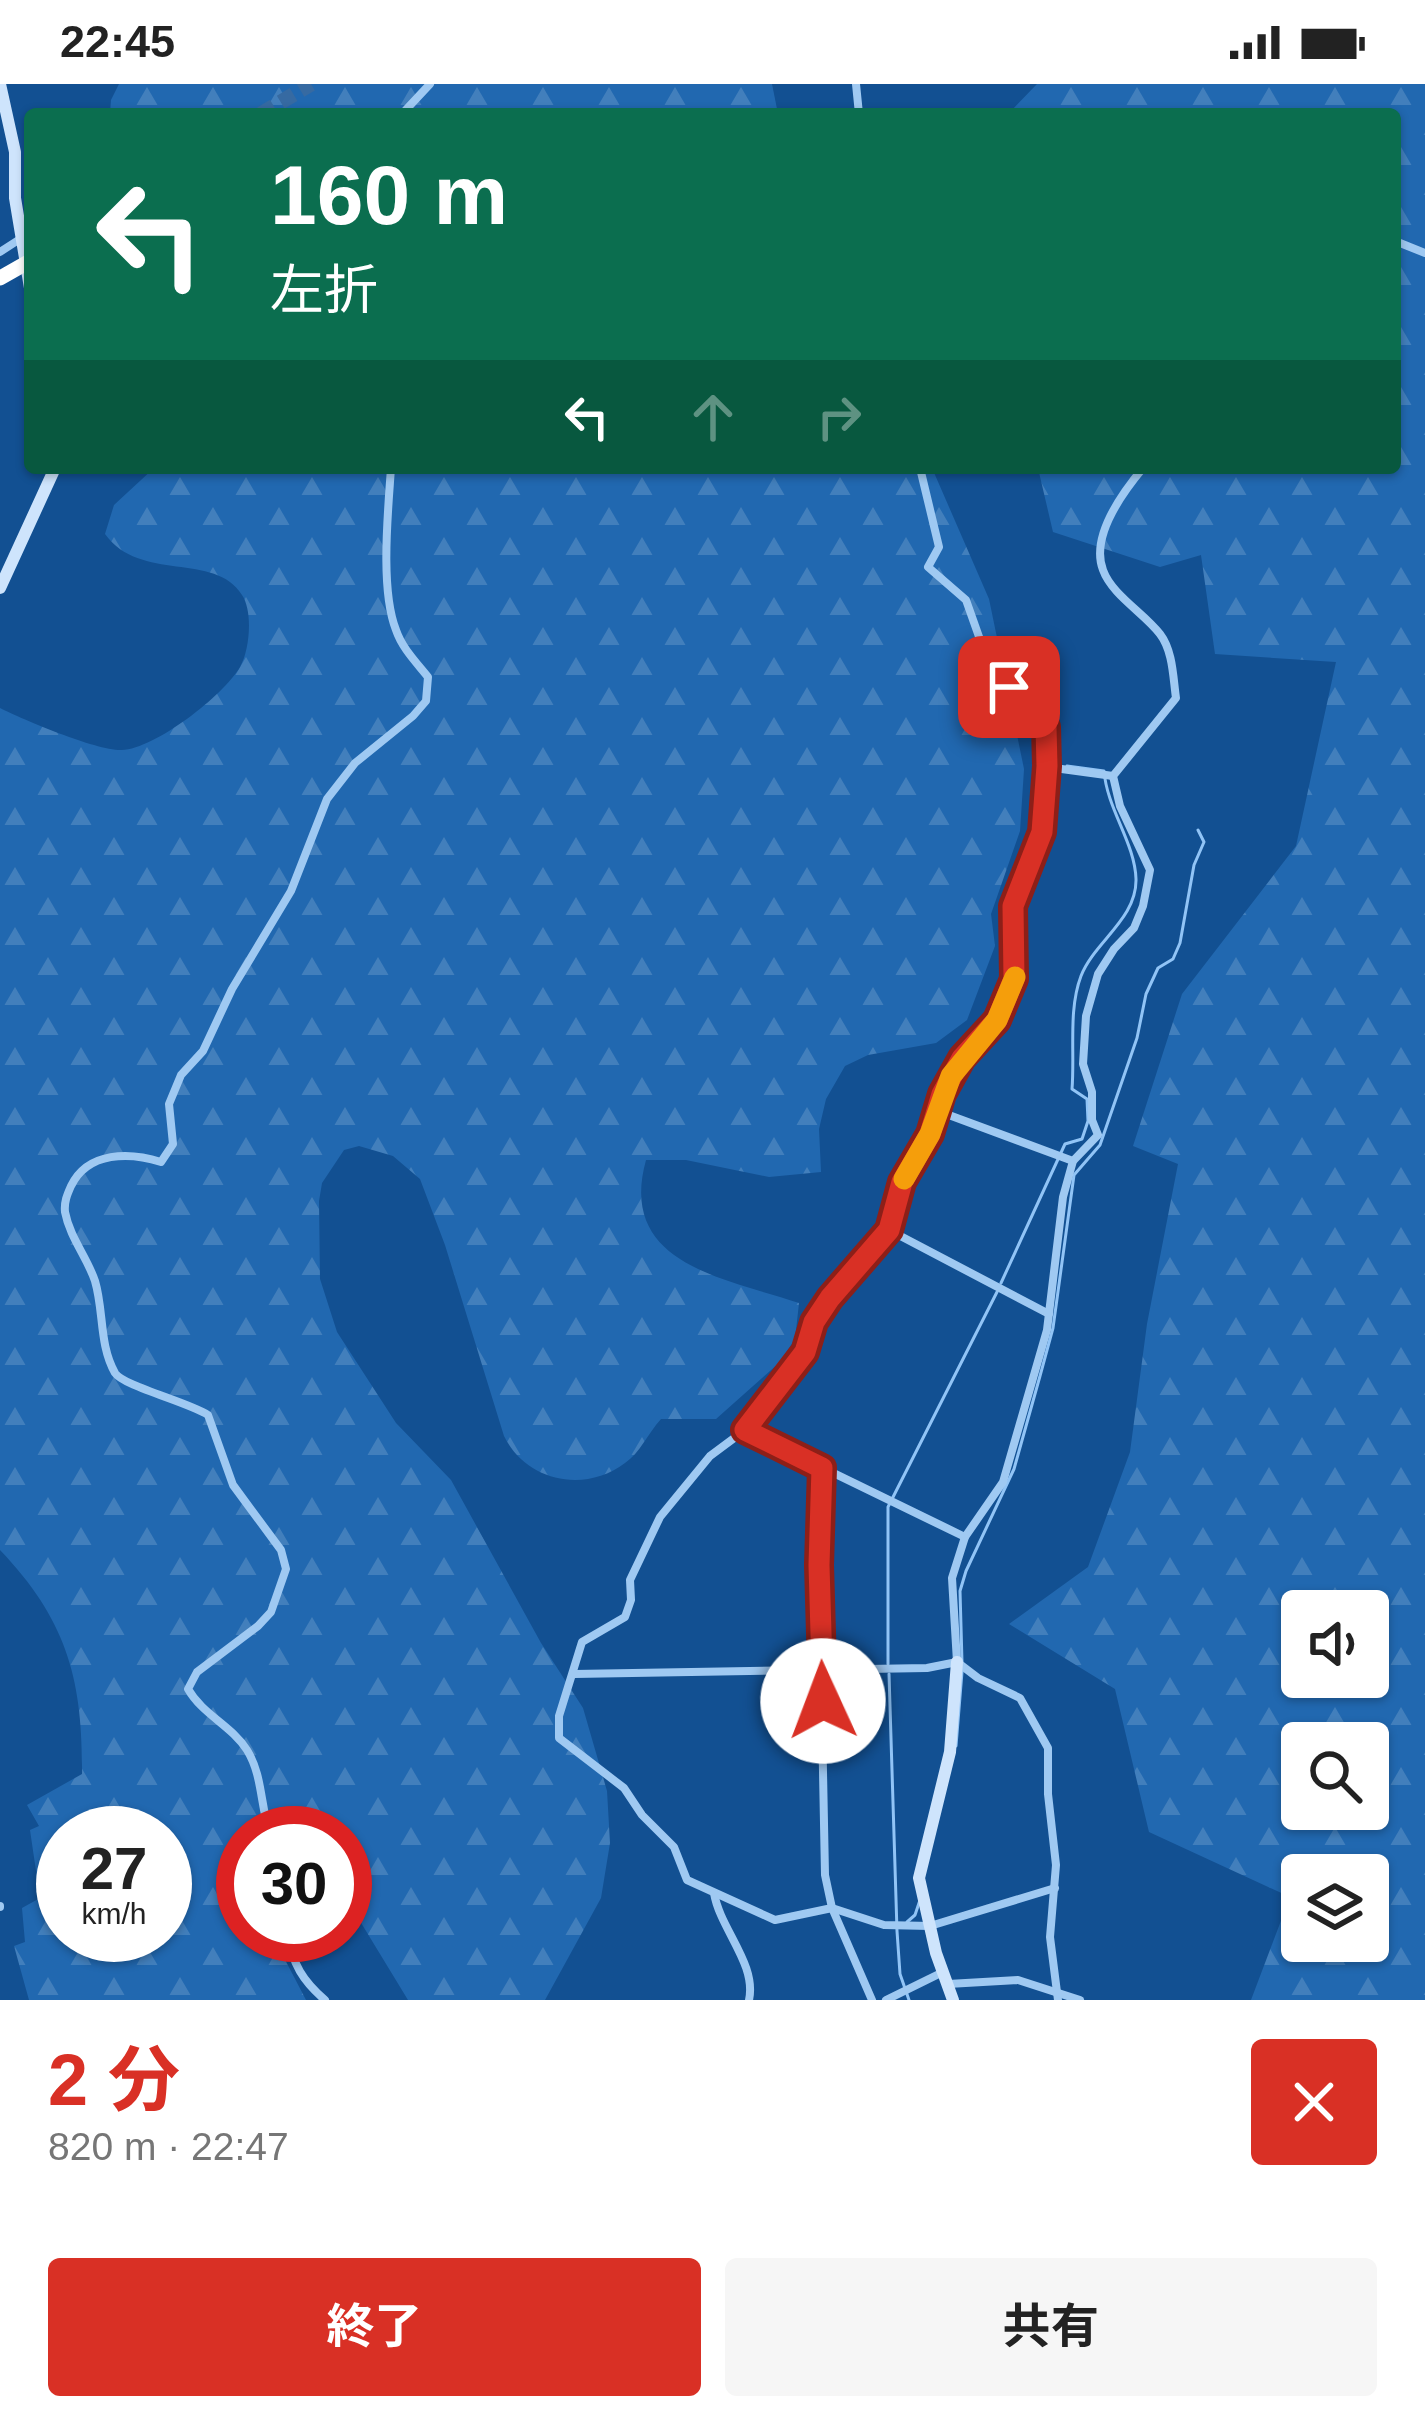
<!DOCTYPE html>
<html lang="ja">
<meta charset="utf-8">
<style>
body{margin:0;font-family:Arial,"Noto Sans JP",sans-serif;background:#f6f6f6;color:#222;height:100vh;display:flex;flex-direction:column;font-size:45px;white-space:nowrap}
*{box-sizing:border-box;margin:0}
p{font-size:39px;color:#767676}
.icon{flex:none;width:66px;height:66px;fill:none;stroke:currentColor;stroke-width:2;stroke-linecap:round;stroke-linejoin:round}
.map{position:relative;height:1916px;overflow:hidden}
.side{display:flex;flex-direction:column;background:#fff;flex:1}
.side>*{flex:none}
.guide{position:absolute;left:24px;top:24px;width:1377px;height:366px;border-radius:12px;box-shadow:0 3px 9px #0004;background:#0b6e4f;color:#fff;overflow:hidden}
.buttons{position:absolute;left:1281px;top:1506px;display:grid;gap:24px}
.buttons a{display:grid;place-items:center;width:108px;height:108px;border-radius:12px;background:#fff;box-shadow:0 3px 9px #0004;font-size:60px}
.speed{position:absolute;left:36px;top:1722px;display:flex;gap:24px;font-size:60px;font-weight:700;text-align:center}
.speed>*{display:grid;place-content:center;width:156px;height:156px;border-radius:50%;background:#fff;box-shadow:0 3px 9px #0004;line-height:1}
.speed small{font-size:30px;font-weight:400}
.speed .limit{border:18px solid #d22;background:#fff;color:#111}
.pin{position:absolute;display:grid;place-items:center;width:102px;height:102px;color:#fff;margin:-51px;border-radius:24px;box-shadow:0 6px 18px #0006}
.me{position:absolute;width:132px;margin:-66px;rotate:358deg;stroke-linejoin:round;filter:drop-shadow(0 0 9px #0008)}
.turn{display:flex;align-items:center;gap:42px;height:252px;padding:0 48px;font-size:54px}
.turn .icon{width:156px;height:156px;stroke-width:2.5}
.turn b{display:block;font-size:84px;line-height:102px}
.lanes{display:flex;align-items:center;height:114px;padding:0 48px;background:#0003;justify-content:center;gap:60px;direction:ltr}
.lanes .off{opacity:.35}
.round{display:grid;place-items:center;flex:none;width:126px;height:126px;border-radius:12px;background:#f6f6f6}
.overview{display:flex;align-items:center;justify-content:space-between;height:204px;padding:0 48px}
h1{font-size:72px;font-weight:700;line-height:90px;color:#d93025}
.button{display:flex;gap:24px;margin-top:auto;padding:24px 48px}
.button a{flex:1;height:138px;border-radius:12px;background:#d93025;color:#fff;font-size:48px;font-weight:700;line-height:138px;text-align:center}
.button a+a{background:#f6f6f6;color:#222}
.status{display:flex;justify-content:space-between;align-items:center;height:84px;padding:0 60px;background:#fff;direction:ltr}
.status svg{height:33px;fill:currentColor}
.map>svg:first-child{display:block}
.forest{fill:url(#forest-firs);fill-rule:evenodd}
.lines{fill:none;stroke-linecap:round;stroke-linejoin:round}
.stream{stroke:#91c4f6;stroke-width:3}
.highway-tunnel{stroke:#366aa2;stroke-width:15;stroke-dasharray:15 8;stroke-linecap:butt}
.street{stroke:#9fc9f2;stroke-width:8}
.secondary{stroke:#cee4fc;stroke-width:12}
.highway-bridge{stroke:#fff;stroke-width:15}
.route-casing{stroke:#8d1f18;stroke-width:30}
.route{stroke:#d93025;stroke-width:21}
.slow{stroke:#f59e0b;stroke-width:21}
</style>
<div class="status"><b>22:45</b><svg viewBox="0 0 49 12"><path d="M0 12V9h3v3zM5 12V6h3v6zM10 12V3h3v9zM15 12V0h3v12zM26 1h20v11H26zM47 4h2v5h-2z"/></svg></div>
<div class="map">
<svg width="1425" height="1916" viewBox="0 0 1425 1916">
<defs>
<pattern id="forest-firs" width="22" height="20" patternUnits="userSpaceOnUse" patternTransform="scale(3)"><rect width="22" height="20" fill="#2168b0"/><path d="M5 1l3.5 6h-7zM16 11l3.5 6h-7z" fill="#427fbc"/></pattern>
</defs>
<rect width="100%" height="100%" fill="#125092"/>
<g class="forest">
<path d="M119,0H772L778,30H110L111,16Z"/>
<path d="M1037,0H1425V1916H1251L1290,1813L1149,1748L1115,1605L1009,1540L1088,1483L1130,1368L1147,1240L1178,1080L1133,1062L1182,910L1296,762L1336,578L1215,570L1201,471L1160,483L1053,448L1038,384H1395V30H1008ZM1302,1527H1368V1593H1302ZM1302,1659H1368V1725H1302ZM1302,1791H1368V1857H1302Z"/>
<path d="M154,384H932L989,515L1024,685L1020,747L991,830L995,862L967,936L936,959L868,971L845,982L826,1015L819,1045L821,1088L769,1093L686,1076H646C617,1180 724,1194 799,1219L795,1255L779,1279L716,1335H661C648,1349 640,1369 625,1379C584,1410 526,1397 504,1352L445,1161L420,1095L393,1072L359,1062L344,1066L322,1099L319,1117L320,1195L337,1248L396,1339L451,1396L541,1559L583,1624L607,1707L610,1759L601,1814L545,1916H408L349,1819L345,1821V1749H243V1851H304L281,1868L306,1916H29L14,1862L25,1858L22,1824L40,1814L30,1746L39,1742L27,1721L82,1690C83,1596 67,1536 0,1466V624C24,636 97,667 122,666C155,665 224,611 240,583C250,566 253,527 242,511C215,467 140,499 105,450L114,421ZM63,1749H165V1851H63Z"/>
</g>
<g class="lines">
<g class="stream">
<path d="M1030,603L1052,631L1054,681H1058"/>
<path d="M1001,1199L1065,1060L1082,1055L1088,1037L1087,1015L1072,1005C1075,969 1068,926 1081,892C1094,858 1137,835 1136,795C1135,759 1107,725 1104,687L1067,682"/>
<path d="M962,1578L960,1507L966,1487L1014,1385L1040,1292L1053,1244L1074,1091L1100,1061L1137,954L1146,910L1158,884L1173,875L1180,859L1194,781L1204,758L1198,746"/>
<path d="M888,1580V1423L997,1208"/>
<path d="M889,1590L897,1847L900,1890L909,1916"/>
<path d="M956,1662L962,1588"/>
<path d="M907,1838L915,1831L920,1816"/>
</g>
<path class="highway-tunnel" d="M261,30L311,0"/>
<g class="street">
<path d="M856,0L859,30"/>
<path d="M402,30L430,0"/>
<path d="M1395,157L1425,169"/>
<path d="M0,168L20,155"/>
<path d="M920,384L939,463L928,483L966,516L983,564L1009,603L1034,620L1046,643L1042,749L1013,822L1014,895L997,936L962,974L942,1010L930,1050L902,1098L889,1146L830,1214L815,1237L805,1268L745,1346L710,1372L660,1433L630,1496L631,1516L625,1533L582,1558L559,1632V1654L624,1704L642,1731L674,1763L687,1796L775,1836L832,1824L884,1841L930,1842L1055,1804"/>
<path d="M1047,683L1113,692"/>
<path d="M938,1027L1073,1077"/>
<path d="M889,1146L1049,1230"/>
<path d="M745,1346L965,1453"/>
<path d="M822,1384L819,1481L825,1791L832,1824L872,1916"/>
<path d="M957,1578L952,1494L965,1453L1003,1398L1047,1246L1063,1113L1073,1077L1098,1051L1092,1036V1008L1083,980L1086,932L1098,890L1114,865L1134,844L1143,822L1150,786L1120,722L1113,692L1176,614C1173,593 1173,567 1160,550C1144,529 1112,511 1103,486C1090,452 1123,408 1143,384"/>
<path d="M574,1590L927,1584L957,1578L978,1594L1020,1614L1048,1664V1710L1056,1781L1050,1853L1058,1916"/>
<path d="M270,1749C260,1722 263,1692 247,1666C231,1641 203,1631 188,1605L197,1588L258,1542L271,1528L286,1485L281,1466L233,1401L208,1331C188,1318 123,1302 115,1289C99,1261 104,1227 95,1197C87,1173 70,1154 65,1128C64,1118 67,1111 71,1102C88,1067 130,1068 161,1078L173,1060L169,1020L181,991L203,967L232,905L291,807L327,715L355,679L413,632L426,617L428,593C416,578 402,564 396,546C380,505 388,428 391,384"/>
<path d="M714,1809C720,1845 757,1880 749,1916"/>
<path d="M0,1822V1823"/>
<path d="M289,1851C291,1879 304,1898 325,1916"/>
<path d="M948,1900L1018,1896L1080,1916"/>
<path d="M886,1916L943,1888"/>
</g>
<g class="secondary">
<path d="M0,0L15,68V114L30,204"/>
<path d="M0,504L55,384"/>
<path d="M953,1916L936,1869L919,1794L950,1668L957,1578"/>
</g>
<path class="highway-bridge" d="M0,194L30,177"/>
</g>
<g class="lines">
<g class="route-casing">
<path id="route" d="M823,1617L819,1481L822,1384L745,1346L805,1268L814,1238L830,1214L889,1146L902,1098L930,1050L942,1010L962,974L997,936L1014,895L1013,822L1042,748L1047,682L1046,643L1034,620L1009,603"/>
</g>
<use href="#route" class="route"/>
<path class="slow" d="M904,1095L930,1050L951,992L997,936L1015,893"/>
</g>
</svg>
<div class="buttons">
<a><svg class="icon" aria-label="sound" viewBox="0 0 24 24"><path d="M4 9h4l5-4v14l-5-4H4zM17 9q2 3 0 6"/></svg></a>
<a><svg class="icon" aria-label="search" viewBox="0 0 24 24"><circle cx="10" cy="10" r="6"/><path d="M15 15l6 6"/></svg></a>
<a><svg class="icon" aria-label="layers" viewBox="0 0 24 24"><path d="M12 4l9 5-9 5-9-5zM3 14l9 5 9-5"/></svg></a>
</div>
<div class="speed"><div>27<small>km/h</small></div><div class="limit">30</div></div>
<div class="pin" style="left:1009px;top:603px;background:#d93025"><svg class="icon" aria-label="arrive" viewBox="0 0 24 24"><path d="M6 21V4h12l-3 4 3 4H6"/></svg></div>
<svg class="me" style="left:823px;top:1617px" viewBox="-20 -20 40 40"><circle r="19" fill="#fff"/><path d="M0-13L10 11 0 6-10 11z" fill="#d93025"/></svg>
<div class="guide">
<div class="turn"><svg class="icon" aria-label="left" viewBox="0 0 24 24"><path d="M17 20v-9H6M10 6l-5 5 5 5"/></svg><div><b>160 m</b>左折</div></div>
<div class="lanes"><svg class="icon" aria-label="left" viewBox="0 0 24 24"><path d="M17 20v-9H6M10 6l-5 5 5 5"/></svg><svg class="icon off" aria-label="ahead" viewBox="0 0 24 24"><path d="M12 20V5M6 11l6-6 6 6"/></svg><svg class="icon off" aria-label="right" viewBox="0 0 24 24"><path d="M7 20v-9h11M14 6l5 5-5 5"/></svg></div>
</div>
</div>
<section class="side">
<div class="overview"><div><h1>2 分</h1><p>820 m · 22:47</p></div><a class="round" style="background:#d93025;color:#fff"><svg class="icon" aria-label="close" viewBox="0 0 24 24"><path d="M6 6l12 12M18 6L6 18"/></svg></a></div>
<div class="button"><a>終了</a><a>共有</a></div>
</section>
